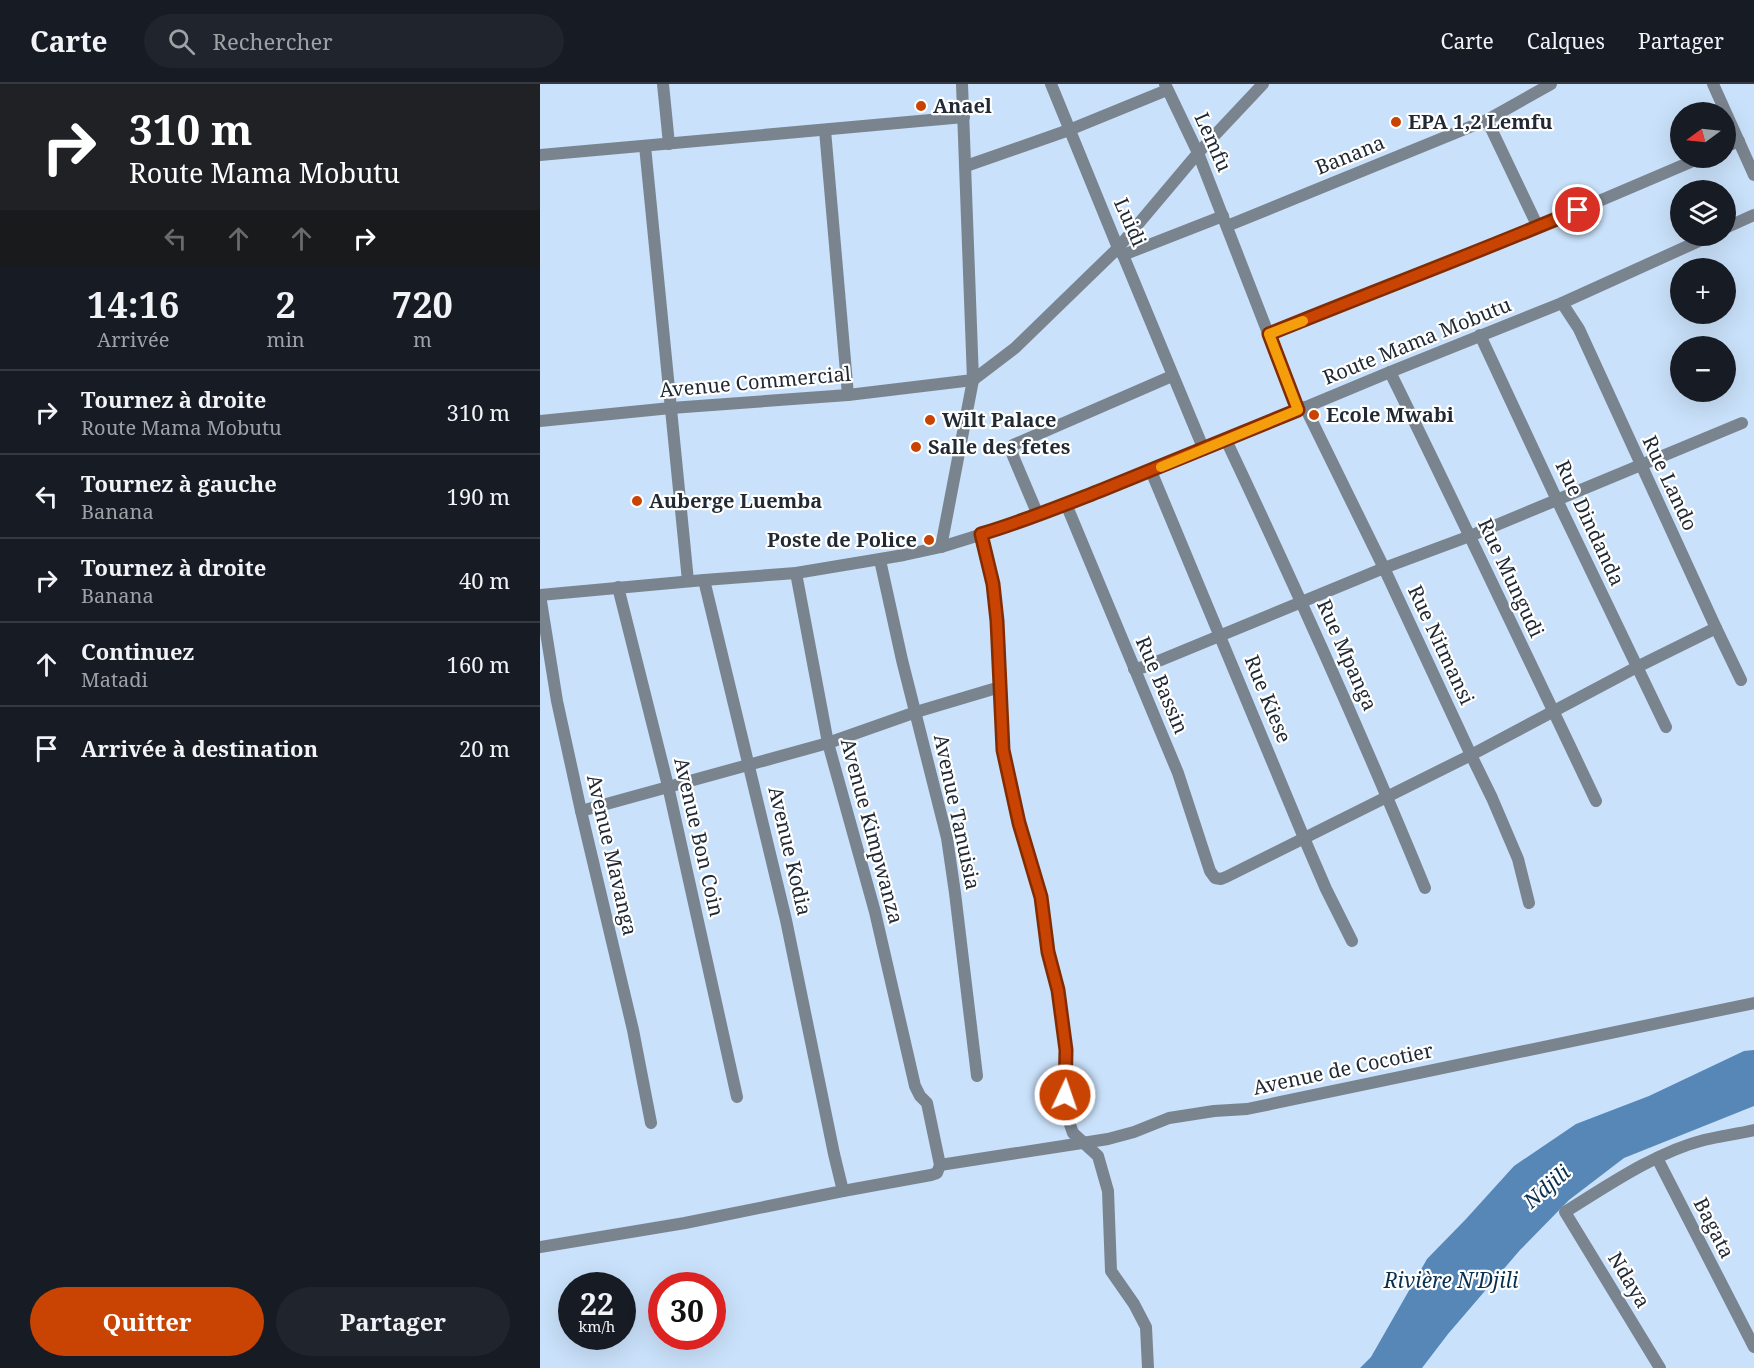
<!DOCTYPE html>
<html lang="fr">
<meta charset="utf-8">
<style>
body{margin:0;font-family:"Noto Serif",serif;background:#20242c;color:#f1f3f6;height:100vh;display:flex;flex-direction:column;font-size:22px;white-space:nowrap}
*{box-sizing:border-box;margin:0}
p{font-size:20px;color:#9ea1a6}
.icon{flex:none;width:33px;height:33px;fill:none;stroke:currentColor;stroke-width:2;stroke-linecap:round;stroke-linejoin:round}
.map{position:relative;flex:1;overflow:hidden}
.panel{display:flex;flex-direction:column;background:#171b24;width:540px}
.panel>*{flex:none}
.top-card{background:#202124;color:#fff;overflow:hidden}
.needle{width:39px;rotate:255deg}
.tools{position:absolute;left:1130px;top:18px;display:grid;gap:12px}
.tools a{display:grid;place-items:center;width:66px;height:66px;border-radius:50%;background:#171b24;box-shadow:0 6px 24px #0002;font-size:30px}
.speed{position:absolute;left:18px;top:1188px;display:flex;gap:12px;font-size:30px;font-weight:700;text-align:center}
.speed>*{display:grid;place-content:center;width:78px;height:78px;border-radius:50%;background:#171b24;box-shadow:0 6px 24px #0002;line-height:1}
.speed small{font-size:15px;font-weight:400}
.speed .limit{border:9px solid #d22;background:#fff;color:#111}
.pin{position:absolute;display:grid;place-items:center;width:51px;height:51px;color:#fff;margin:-26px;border:3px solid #fff;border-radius:50%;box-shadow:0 2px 6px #0007}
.me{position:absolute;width:66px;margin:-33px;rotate:3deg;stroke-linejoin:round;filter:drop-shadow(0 0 4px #0008)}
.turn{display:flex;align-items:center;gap:21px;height:126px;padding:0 30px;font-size:27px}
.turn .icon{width:78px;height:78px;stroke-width:2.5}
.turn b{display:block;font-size:42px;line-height:51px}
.lanes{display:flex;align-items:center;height:57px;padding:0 30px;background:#0003;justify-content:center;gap:30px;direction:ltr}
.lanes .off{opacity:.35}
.eta{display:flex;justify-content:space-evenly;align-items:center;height:102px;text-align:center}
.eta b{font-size:36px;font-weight:700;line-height:42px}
.button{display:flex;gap:12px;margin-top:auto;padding:12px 30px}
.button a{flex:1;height:69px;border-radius:36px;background:#c94302;color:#fff;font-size:24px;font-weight:700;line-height:69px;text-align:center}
.button a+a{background:#20242c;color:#f1f3f6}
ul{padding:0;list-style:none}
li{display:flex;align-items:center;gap:18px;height:84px;padding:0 30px;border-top:2px solid #363941}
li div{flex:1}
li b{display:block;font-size:22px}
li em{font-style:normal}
header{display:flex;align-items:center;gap:36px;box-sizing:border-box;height:84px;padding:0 30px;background:#171b24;border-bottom:2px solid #363941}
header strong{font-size:28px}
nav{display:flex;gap:33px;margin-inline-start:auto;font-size:21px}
.search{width:420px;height:54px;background:#20242c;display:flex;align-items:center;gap:15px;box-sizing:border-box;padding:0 21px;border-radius:33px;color:#9ea1a6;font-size:22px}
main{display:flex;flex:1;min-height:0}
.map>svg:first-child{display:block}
.water{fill:#5687b7}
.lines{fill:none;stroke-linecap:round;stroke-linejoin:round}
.minor{stroke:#7a848f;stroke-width:12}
.tertiary{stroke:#7a848f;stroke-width:12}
.route-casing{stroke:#832c01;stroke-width:15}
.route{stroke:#c94302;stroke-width:10}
.slow{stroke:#f59e0b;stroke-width:10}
.poi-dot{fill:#c94302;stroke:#fff;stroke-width:2}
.labels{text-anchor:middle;stroke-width:4.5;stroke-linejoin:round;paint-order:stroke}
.poi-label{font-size:20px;font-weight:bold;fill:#212a34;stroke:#fff;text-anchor:start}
.street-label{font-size:20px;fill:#212a34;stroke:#fff}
.water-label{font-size:21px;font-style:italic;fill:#0a3050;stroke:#fff}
</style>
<header>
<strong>Carte</strong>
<div class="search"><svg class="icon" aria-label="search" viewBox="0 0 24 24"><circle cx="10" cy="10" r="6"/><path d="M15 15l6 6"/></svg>Rechercher</div>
<nav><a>Carte</a><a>Calques</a><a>Partager</a></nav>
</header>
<main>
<section class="panel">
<div class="top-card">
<div class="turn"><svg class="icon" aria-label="right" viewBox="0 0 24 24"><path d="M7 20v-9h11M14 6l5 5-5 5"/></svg><div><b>310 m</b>Route Mama Mobutu</div></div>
<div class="lanes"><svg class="icon off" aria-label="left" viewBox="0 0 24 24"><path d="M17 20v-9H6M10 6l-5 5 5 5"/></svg><svg class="icon off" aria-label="ahead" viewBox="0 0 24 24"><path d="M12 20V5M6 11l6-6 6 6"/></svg><svg class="icon off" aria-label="ahead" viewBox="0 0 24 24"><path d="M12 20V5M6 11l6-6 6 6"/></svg><svg class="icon" aria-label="right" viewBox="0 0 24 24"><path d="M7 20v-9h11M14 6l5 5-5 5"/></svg></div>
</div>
<div class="eta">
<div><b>14:16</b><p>Arrivée</p></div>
<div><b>2</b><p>min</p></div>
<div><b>720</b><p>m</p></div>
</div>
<ul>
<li><svg class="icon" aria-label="right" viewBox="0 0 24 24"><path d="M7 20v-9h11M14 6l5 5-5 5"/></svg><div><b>Tournez à droite</b><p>Route Mama Mobutu</p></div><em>310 m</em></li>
<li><svg class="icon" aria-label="left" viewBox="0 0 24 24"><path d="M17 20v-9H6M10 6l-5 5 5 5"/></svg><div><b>Tournez à gauche</b><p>Banana</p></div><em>190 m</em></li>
<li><svg class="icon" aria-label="right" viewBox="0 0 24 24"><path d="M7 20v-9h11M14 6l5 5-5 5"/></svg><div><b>Tournez à droite</b><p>Banana</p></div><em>40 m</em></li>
<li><svg class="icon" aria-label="ahead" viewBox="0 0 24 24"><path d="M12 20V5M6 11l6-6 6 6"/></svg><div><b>Continuez</b><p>Matadi</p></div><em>160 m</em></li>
<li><svg class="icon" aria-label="arrive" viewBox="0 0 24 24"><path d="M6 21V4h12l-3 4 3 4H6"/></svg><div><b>Arrivée à destination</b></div><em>20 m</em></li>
</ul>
<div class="button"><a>Quitter</a><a>Partager</a></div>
</section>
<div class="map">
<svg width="1214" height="1284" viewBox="0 0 1214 1284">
<rect width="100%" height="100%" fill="#c9e1fa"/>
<path class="water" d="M1214,966V1022L1084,1074L1029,1116L980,1166L908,1250L882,1284H820L831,1273L887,1175L926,1135L974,1082L1036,1040L1109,1012L1204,967Z"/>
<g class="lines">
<g class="minor">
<path d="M123,0L129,60"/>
<path d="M511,0L578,164L583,171L664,366"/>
<path d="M625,0L658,69L758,326"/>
<path d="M1173,0L1214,91"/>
<path d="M947,36L998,143"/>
<path d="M285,46L308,311"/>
<path d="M105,62L148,497"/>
<path d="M1185,63L1199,57"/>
<path d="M0,71L424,33"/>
<path d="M426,82L529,46L627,6"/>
<path d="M687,142L947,36L1011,0"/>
<path d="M583,171L683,132"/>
<path d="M1022,219L1039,245L1176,544L1201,596"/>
<path d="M729,250L898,182L958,160L1160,74"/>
<path d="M940,251L1017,416L1126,643"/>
<path d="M850,288C920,430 988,574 1056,717"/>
<path d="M765,323L844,484L931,671L952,714L978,775L989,819"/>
<path d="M0,337L131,324L308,311L433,296L475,264L578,164L658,69L723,0"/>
<path d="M686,356C756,504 823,653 885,804"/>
<path d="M611,387L764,754L786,805L812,857"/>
<path d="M526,420L638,689L670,787L675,794L681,795L686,793L931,671L1097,583L1176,544"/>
<path d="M498,431L473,372L472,367L473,361L632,292"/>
<path d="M441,450L453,500L459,556L463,666L479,739L501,813L508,868L518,906L526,966L524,1011L527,1032L533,1049L558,1072L568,1107L571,1187L594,1220L606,1243L608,1284"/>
<path d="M401,463L433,296L422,0"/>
<path d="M340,476L362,576L407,754L415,809L437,992"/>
<path d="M256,489L288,659L335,828L375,1002L380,1012L387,1019L400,1081L397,1089L391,1091L303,1107"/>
<path d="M78,503L128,702L197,1013"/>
<path d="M0,511L17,617L41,727L93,946L111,1039"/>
<path d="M594,585L604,583L844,484L930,452L1202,339"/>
<path d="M41,727L288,659L376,628L460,603"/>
<path d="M1117,1074L1214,1263"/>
<path d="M400,1081L568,1055L594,1048L629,1034L674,1027L707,1025L1214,919"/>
<path d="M0,1163L145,1139L303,1107L294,1070L246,836L164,496"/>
<path d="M1120,1284L1025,1128C1067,1102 1116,1068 1164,1056C1180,1052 1197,1050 1214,1046"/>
</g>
<g class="tertiary">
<path d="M1185,144L1214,131"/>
<path d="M0,511L164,496L256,489L364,471L401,463L430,454L473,440L646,373L850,288L1022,219L1170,152"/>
</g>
</g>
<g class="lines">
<g class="route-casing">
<path id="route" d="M525,1011L526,966L518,906L508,868L501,813L479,739L463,666L457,537L453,500L441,450C482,438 521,422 562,406C627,380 692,353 758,326L729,250C832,208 936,169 1038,126"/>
</g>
<use href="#route" class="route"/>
<path class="slow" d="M621,383L758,326L729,250L763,237"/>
</g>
<g class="poi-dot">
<circle cx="381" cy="22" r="6"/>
<circle cx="856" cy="38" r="6"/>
<circle cx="774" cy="331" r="6"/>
<circle cx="390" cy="336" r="6"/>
<circle cx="376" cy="363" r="6"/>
<circle cx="97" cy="417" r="6"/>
<circle cx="389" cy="456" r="6"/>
</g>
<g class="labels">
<g class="poi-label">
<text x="393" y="29">Anael</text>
<text x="868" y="45">EPA 1,2 Lemfu</text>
<text x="786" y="338">Ecole Mwabi</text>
<text x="402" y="343">Wilt Palace</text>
<text x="388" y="370">Salle des fetes</text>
<text x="109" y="424">Auberge Luemba</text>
<text x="377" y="463" text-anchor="end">Poste de Police</text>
</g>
<g class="street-label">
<text transform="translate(673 58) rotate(66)" y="7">Lemfu</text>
<text transform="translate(810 71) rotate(-22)" y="7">Banana</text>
<text transform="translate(590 138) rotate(66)" y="7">Luidi</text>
<text transform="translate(877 257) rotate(-22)" y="7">Route Mama Mobutu</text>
<text transform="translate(215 298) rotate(-5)" y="7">Avenue Commercial</text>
<text transform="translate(1130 399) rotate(65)" y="7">Rue Lando</text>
<text transform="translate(1050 439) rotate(65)" y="7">Rue Dindanda</text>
<text transform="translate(971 494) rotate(65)" y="7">Rue Mungudi</text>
<text transform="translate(901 561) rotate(65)" y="7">Rue Nitmansi</text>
<text transform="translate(807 571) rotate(66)" y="7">Rue Mpanga</text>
<text transform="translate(622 601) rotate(67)" y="7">Rue Bassin</text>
<text transform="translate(728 615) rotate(68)" y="7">Rue Kiese</text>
<text transform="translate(417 728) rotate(78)" y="7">Avenue Tanuisia</text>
<text transform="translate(332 747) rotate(75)" y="7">Avenue Kimpwanza</text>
<text transform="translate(159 753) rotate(77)" y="7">Avenue Bon Coin</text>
<text transform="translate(250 767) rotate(77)" y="7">Avenue Kodia</text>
<text transform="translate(72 771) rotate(77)" y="7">Avenue Mavanga</text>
<text transform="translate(803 985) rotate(-12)" y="7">Avenue de Cocotier</text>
<text transform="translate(1174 1144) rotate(63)" y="7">Bagata</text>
<text transform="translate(1089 1196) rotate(59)" y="7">Ndaya</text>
</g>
<g class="water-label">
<text transform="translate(1007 1103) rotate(-41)" y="7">Ndjili</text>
<text x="911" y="1204">Rivière N'Djili</text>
</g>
</g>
</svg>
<div class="tools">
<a><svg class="needle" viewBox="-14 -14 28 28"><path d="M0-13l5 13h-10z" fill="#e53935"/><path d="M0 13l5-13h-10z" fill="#9ea1a6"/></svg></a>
<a><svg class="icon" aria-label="layers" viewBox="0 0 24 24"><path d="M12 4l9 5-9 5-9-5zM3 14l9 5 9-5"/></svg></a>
<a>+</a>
<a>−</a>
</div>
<div class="speed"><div>22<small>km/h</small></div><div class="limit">30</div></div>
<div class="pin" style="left:1038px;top:126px;background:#d93025"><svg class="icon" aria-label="arrive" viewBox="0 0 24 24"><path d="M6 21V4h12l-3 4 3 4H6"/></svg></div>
<svg class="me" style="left:525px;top:1011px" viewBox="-20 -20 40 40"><circle r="17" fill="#c94302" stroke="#fff" stroke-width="3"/><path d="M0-11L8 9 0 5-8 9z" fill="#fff"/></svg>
</div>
</main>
